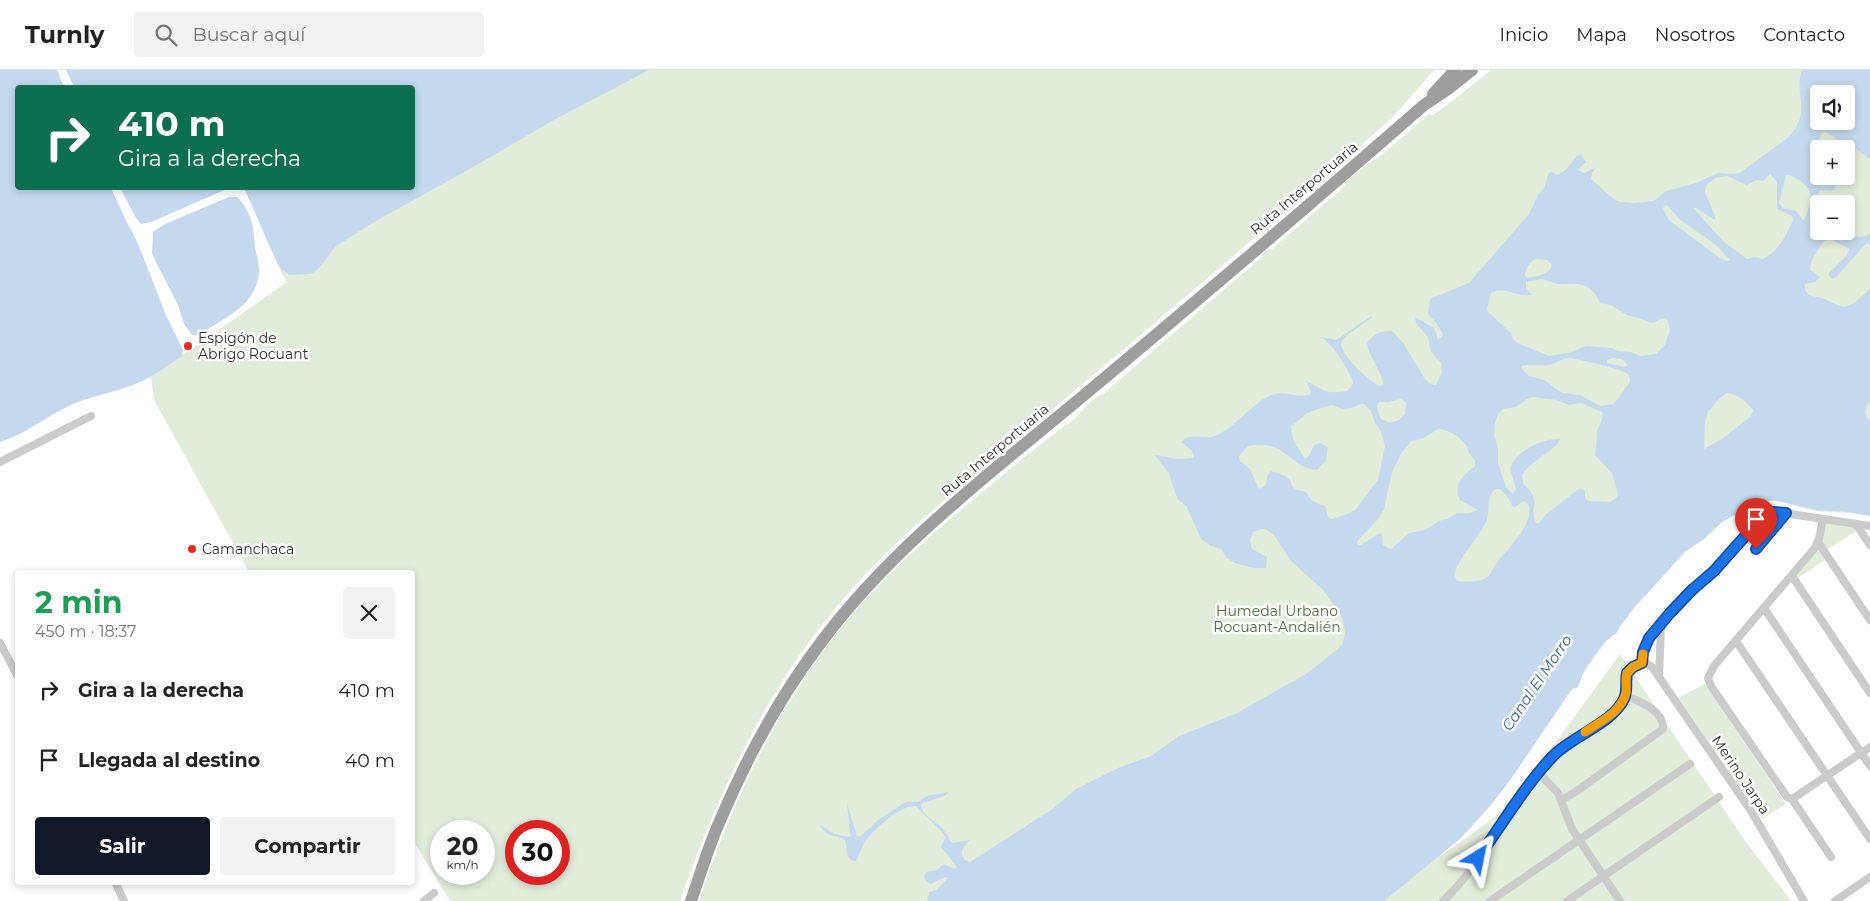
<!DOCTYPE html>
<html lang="es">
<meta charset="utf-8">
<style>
body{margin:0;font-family:Montserrat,sans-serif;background:#f2f2f2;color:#222;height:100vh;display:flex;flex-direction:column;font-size:19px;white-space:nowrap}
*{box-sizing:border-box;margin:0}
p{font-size:16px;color:#767676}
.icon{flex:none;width:28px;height:28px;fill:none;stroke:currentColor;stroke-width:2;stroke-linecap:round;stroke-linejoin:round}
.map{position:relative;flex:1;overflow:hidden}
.details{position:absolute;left:15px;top:500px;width:400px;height:315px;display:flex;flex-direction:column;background:#fff;border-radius:5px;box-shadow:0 2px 8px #0003}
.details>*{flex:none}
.hud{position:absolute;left:15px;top:15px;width:400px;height:105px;border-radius:5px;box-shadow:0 2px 8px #0003;background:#0b6e4f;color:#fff;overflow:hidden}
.fabs{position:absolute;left:1810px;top:15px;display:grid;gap:10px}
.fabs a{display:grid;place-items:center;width:45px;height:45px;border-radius:5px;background:#fff;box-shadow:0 2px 8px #0003;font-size:25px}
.speed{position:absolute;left:430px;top:750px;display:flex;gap:10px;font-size:25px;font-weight:700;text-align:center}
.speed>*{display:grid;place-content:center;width:65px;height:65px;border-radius:50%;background:#fff;box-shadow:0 2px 8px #0003;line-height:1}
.speed small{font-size:12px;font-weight:400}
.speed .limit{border:8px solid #d22;background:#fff;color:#111}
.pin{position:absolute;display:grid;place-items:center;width:42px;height:42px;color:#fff;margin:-51px -21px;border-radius:50% 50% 50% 0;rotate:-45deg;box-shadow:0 0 5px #0007}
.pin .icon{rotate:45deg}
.me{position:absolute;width:55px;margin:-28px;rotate:35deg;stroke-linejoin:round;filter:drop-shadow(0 0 4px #0008)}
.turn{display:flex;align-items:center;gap:18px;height:105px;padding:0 20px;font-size:22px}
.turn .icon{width:65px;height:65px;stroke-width:2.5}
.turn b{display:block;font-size:35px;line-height:42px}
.round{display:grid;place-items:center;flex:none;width:52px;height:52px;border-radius:5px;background:#f2f2f2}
.headline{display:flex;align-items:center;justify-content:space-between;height:85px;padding:0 20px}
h1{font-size:30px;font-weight:700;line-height:38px;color:#1e9e55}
.button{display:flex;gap:10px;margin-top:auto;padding:10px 20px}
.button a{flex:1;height:58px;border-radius:5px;background:#111827;color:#fff;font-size:20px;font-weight:700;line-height:58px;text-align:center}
.button a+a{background:#f2f2f2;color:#222}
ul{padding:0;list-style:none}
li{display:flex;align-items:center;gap:15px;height:70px;padding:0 20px}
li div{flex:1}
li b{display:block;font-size:19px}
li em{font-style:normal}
header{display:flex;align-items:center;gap:30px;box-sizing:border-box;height:70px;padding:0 25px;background:#fff;border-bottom:1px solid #e0e0e0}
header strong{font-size:24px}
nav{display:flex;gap:28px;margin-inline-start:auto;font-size:18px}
.search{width:350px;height:45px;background:#f2f2f2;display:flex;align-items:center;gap:12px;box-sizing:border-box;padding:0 18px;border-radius:5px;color:#767676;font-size:19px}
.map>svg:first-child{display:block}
.green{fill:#e2ecda;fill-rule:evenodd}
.water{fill:#c4d9ee;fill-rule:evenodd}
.pier{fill:#fff}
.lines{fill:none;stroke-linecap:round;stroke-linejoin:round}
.minor{stroke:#cbcbcb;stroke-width:8}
.trunk{stroke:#9e9e9e;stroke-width:12}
.route-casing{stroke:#114b97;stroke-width:12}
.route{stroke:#1a73e8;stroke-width:9}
.slow{stroke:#f59e0b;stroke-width:9}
.poi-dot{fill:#f22922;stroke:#fff;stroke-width:2}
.labels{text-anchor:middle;stroke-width:5;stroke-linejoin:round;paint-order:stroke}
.street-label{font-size:14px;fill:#2e2e2e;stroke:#fff}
.poi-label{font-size:14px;fill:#2e2e2e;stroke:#fff;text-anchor:start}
.park-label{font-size:14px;fill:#4b6d38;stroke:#fff}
.water-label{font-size:15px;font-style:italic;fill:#366696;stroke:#fff}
</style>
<header>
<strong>Turnly</strong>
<div class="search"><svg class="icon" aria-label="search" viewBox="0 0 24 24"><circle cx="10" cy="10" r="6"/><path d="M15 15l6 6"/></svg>Buscar aquí</div>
<nav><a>Inicio</a><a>Mapa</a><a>Nosotros</a><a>Contacto</a></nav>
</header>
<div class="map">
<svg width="1870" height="831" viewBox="0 0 1870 831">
<rect width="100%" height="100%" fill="#fff"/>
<g class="green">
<path d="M526,0H1434L1393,47C1277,150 1158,250 1040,350C967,412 890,470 830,545C761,629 716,729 680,831H450L413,770L412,502H249L154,330L151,307L287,212L281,202L248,118H412ZM441,761H484V804H441ZM516,761H559V804H516Z"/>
<path d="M1491,0H1870V446C1853,442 1836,443 1818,441C1797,438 1778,426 1756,433L1764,424L1716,454L1672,491L1626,543L1492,733L1472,755L1440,786L1495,747L1532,705L1620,584L1743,768L1791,831H699C734,724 786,619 861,534C911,479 970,432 1027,385C1039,376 1051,366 1063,357C1068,353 1074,350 1078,345C1084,339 1094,326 1103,324L1262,187V184L1267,179H1272L1344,117L1345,112L1374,89H1377L1429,44L1433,45L1460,25ZM1819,24H1846V51H1819ZM1819,79H1846V106H1819ZM1819,134H1846V161H1819Z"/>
<path d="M1824,449L1856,455L1859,459L1825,481L1820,469Z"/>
<path d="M1819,475L1827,489L1796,509L1793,506Z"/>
<path d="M1705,614L1786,734L1762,749L1678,628Z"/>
</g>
<g class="water">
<path d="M0,0H57L64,17L18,18V118H111L139,176L165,243L183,280L182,286C168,295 155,306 140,312C118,322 93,325 71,335C46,346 26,364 0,372Z"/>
<path d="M66,0H649L550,52L489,88L369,155L335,177L319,198L311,204L289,205L278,195L244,118H412V18L74,17Z"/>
<path d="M1802,0H1870V89L1855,78L1840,73L1830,64L1825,62L1822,63L1819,69L1822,79H1819V106H1836L1835,120L1832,121L1820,120C1814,129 1819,150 1819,161C1825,161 1833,160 1840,162C1850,163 1861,172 1870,163V175L1867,173L1865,175L1837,206L1832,209L1829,206V203L1847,185L1849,179L1830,169L1824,171C1818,180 1810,190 1810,200L1820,207L1815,212L1805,214V220L1809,225L1825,229L1837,235L1845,237L1854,233L1870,219V330C1865,337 1863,345 1870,351V446L1849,442L1816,440L1772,430L1756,433L1722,452L1704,469L1685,482L1634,538L1619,558L1616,564C1605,568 1586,595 1582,606C1580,610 1580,614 1578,617L1571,620L1511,709L1491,735L1461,768L1384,831H927L929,822L936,820L948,808L945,807L931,814L926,811L924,807L926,802L937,800L944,794L954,799L957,797L941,777C944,770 947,768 942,762L916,736C902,734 874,759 866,770C861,777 860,785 856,791C844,790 848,779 845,770C832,763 829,769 819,754L834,764L850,767L847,733L857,766L860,767L878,750L904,733L907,732H918L927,726L949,722L944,726L923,733L921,735C923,747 936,751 943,759C946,763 949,768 952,773L970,770C964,776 958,782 965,790L970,792L1051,740L1076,719L1118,698L1151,686L1179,666L1237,643L1306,604L1338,579L1343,573L1345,563L1343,550L1339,542L1323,520L1291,491L1274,465L1267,460L1262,459L1253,462L1250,470L1252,479L1267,487L1266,498H1254L1235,493L1227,488L1221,479L1211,476L1201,469L1187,437L1177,428L1168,402L1155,385L1179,389L1192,388L1194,386L1191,380L1181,372C1190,361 1205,371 1217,365C1237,356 1255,330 1274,324C1286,321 1297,328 1309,325L1311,322L1306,311C1325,320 1323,325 1347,321L1353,314V311C1347,298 1333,273 1320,267L1336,270L1370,247H1373L1347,265L1341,273C1342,287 1367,309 1379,316L1383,315C1385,306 1368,286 1367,273C1375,263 1380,261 1392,261L1403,273L1425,309L1430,314L1436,315L1442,303L1441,293L1431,282L1428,267L1416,253L1415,247L1434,258L1438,269L1441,268L1443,264L1436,253L1428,244L1430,229L1469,213L1529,144L1538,125L1545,117L1548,104L1551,102L1557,105C1571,100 1572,87 1581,84L1586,92L1578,100L1584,103L1595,98L1592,103L1591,109L1615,130L1621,132L1634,133L1654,131L1666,121L1696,113L1718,103L1735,104L1741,102L1789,67C1813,38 1793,26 1802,0ZM1819,24H1846V51H1819ZM1770,104L1777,112V139L1792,146L1793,150C1787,164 1778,183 1762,189L1756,187L1747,189L1724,172L1693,138H1696L1713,149H1716L1705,122L1706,115L1716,108L1727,106L1747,115L1757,110L1763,111ZM1786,105C1791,105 1792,106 1797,109C1817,120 1811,132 1804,151L1796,141L1783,138L1779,133ZM1667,135L1679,149L1716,175L1730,190L1727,191L1721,189L1669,150L1663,139L1664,136ZM1535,189L1547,190L1552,195C1549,205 1537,206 1527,208L1525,206C1525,200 1529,193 1535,189ZM1542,209C1547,210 1552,213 1557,214C1579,214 1588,210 1600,232L1612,236L1627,245L1639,248L1648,252L1654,253L1660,249L1666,248L1668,251L1670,260L1665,275L1656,284L1640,286L1631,282L1618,281L1612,278L1586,276L1568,283L1549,286L1517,273L1513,269L1511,263L1488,242L1487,239L1491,223C1505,215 1516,228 1532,225L1526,218V212ZM1568,288C1576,288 1624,300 1628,304C1630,307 1630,308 1630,312L1614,334L1600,336L1580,325L1562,323L1544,310L1529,306L1522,299V296C1531,293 1539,296 1548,295C1554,295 1560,289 1568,288ZM1613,288L1622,289L1628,295L1624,297L1607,293V290ZM1727,323C1738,324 1746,331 1753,340L1751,346L1722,369L1704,379L1705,351L1708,342L1719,329ZM1533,327L1556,330L1569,335L1581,333L1602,342C1604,350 1598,355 1597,363C1597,370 1596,377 1595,385L1612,403L1618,425L1617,427L1610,432L1589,431L1585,428V421L1580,418L1546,444L1539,453H1536C1528,438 1544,431 1523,414L1522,405C1530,391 1558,379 1560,369C1543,368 1516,381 1510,398L1516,419L1513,424L1506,417L1498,393V377L1494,365L1495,353L1498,344L1503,339L1516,337L1527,329ZM1401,329L1406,333L1405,344L1399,350L1390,353L1381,349L1377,338L1379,332H1388ZM1361,334H1364L1371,341L1375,353L1381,361L1385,376L1378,410L1355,440C1350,443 1336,448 1331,449L1328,447L1325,436L1312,431L1306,422L1297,420L1292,416L1290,410L1285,406L1271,401L1267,406L1266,415L1259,419L1250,399L1240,391L1239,386L1248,376C1287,368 1288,398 1317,400L1326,390L1328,377L1320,373L1314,375L1309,386L1305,389L1293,370L1291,357L1307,343L1321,338L1332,335L1345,340ZM1438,359C1448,360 1458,365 1464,373C1470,379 1465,381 1475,390V396C1464,405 1452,414 1460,430L1478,440L1470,443H1457L1449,448L1439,451L1425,460L1409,463L1391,479L1383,475L1382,465L1380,463L1361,475H1358L1357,472L1362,466L1379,448L1384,439L1392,402L1402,382L1411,371L1424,368ZM1495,419H1499C1505,423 1510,428 1512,436L1515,437L1524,431L1529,435C1534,453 1509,478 1498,491C1494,496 1491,506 1484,509C1477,512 1465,512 1457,511L1454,506C1459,486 1477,470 1486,452C1491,441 1485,428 1495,419Z"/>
<path d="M120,118H229L151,152L141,154L135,147Z"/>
<path d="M229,127H237C251,140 254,158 255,177C256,184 259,192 259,200C258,236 224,247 199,265H192L184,254L178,235L155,190L152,183L153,162L165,154Z"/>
</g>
<g class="pier">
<path d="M111,118H114L128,147L132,156L129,157Z"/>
<path d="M117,118H120L138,152L136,153L133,148Z"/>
</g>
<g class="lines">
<g class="minor">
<path d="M0,392L91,346"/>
<path d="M1823,449L1819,469L1814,479L1714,596L1708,608L1711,616L1787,727L1792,729L1831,787"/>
<path d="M1856,454L1870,475"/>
<path d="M1818,472L1870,550"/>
<path d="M1756,479L1786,443"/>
<path d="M1792,506L1870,623"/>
<path d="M1764,538L1870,696"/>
<path d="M1736,571L1870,769"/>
<path d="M0,573L18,607"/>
<path d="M1642,593C1642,576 1650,567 1661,556"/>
<path d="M1659,607L1661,556L1670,543L1693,519L1714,501L1760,449L1768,443L1777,442L1870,456"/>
<path d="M1539,703L1558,723L1572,759L1620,831"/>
<path d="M1792,729L1870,677"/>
<path d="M1561,730L1574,723L1663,659C1664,640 1640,632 1625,625"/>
<path d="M115,812L124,831"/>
<path d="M424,831L434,823"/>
<path d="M1443,831C1487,790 1511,729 1553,686C1573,666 1612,654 1624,629C1628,620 1625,612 1627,603C1634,595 1643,589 1652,597L1751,741L1804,831"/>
<path d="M1490,831L1690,694"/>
<path d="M1567,831L1719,727"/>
<path d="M1835,831L1870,807"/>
</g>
<g class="trunk">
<path d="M1433,24L1455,0"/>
<path d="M691,831C700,805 708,778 719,753C746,689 780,626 822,571C893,476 993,401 1083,326C1198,230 1312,133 1424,35L1448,19L1472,0"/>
</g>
</g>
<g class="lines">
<g class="route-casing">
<path id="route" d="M1478,788C1501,756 1526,714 1553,686C1572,666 1612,654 1624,629C1628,620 1625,612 1627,603L1633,597L1642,593L1643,582L1649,568L1670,543L1692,520L1714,501L1763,446L1772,442L1786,443L1756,479"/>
</g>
<use href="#route" class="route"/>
<path class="slow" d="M1585,662C1600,652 1621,642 1626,623C1627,616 1625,610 1627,603L1633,597L1642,593L1643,584"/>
</g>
<g class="poi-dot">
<circle cx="188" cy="276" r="5"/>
<circle cx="192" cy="479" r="5"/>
</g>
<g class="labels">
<g class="street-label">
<text transform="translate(1304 118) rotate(-40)" y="5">Ruta Interportuaria</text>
<text transform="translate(995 380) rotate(-40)" y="5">Ruta Interportuaria</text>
<text transform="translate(1741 705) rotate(56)" y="5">Merino Jarpa</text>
</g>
<g class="poi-label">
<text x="198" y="273">Espigón de<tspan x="198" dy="16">Abrigo Rocuant</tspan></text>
<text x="202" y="484">Camanchaca</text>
</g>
<g class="park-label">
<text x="1277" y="546">Humedal Urbano<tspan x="1277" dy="16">Rocuant-Andalién</tspan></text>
</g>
<g class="water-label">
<text transform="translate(1537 613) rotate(-56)" y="5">Canal El Morro</text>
</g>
</g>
</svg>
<div class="fabs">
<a><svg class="icon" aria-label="sound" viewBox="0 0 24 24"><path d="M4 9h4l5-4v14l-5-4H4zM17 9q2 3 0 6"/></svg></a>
<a>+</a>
<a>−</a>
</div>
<div class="speed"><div>20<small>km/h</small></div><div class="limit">30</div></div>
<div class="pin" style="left:1756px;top:479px;background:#d93025"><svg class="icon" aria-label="arrive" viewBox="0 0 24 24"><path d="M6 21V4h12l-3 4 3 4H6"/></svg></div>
<svg class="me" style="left:1478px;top:788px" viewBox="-20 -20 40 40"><path d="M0-17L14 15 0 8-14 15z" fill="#1a73e8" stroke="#fff" stroke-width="4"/></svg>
<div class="hud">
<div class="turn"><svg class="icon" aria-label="right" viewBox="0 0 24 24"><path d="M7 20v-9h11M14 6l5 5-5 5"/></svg><div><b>410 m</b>Gira a la derecha</div></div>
</div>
<section class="details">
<div class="headline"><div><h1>2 min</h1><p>450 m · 18:37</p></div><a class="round"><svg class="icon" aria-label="close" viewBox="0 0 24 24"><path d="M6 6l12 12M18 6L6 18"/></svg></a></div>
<ul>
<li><svg class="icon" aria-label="right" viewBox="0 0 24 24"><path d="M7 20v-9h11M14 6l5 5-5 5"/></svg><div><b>Gira a la derecha</b></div><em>410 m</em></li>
<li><svg class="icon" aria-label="arrive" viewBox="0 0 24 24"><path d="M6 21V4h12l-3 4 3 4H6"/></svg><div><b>Llegada al destino</b></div><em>40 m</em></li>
</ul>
<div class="button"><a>Salir</a><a>Compartir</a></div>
</section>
</div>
